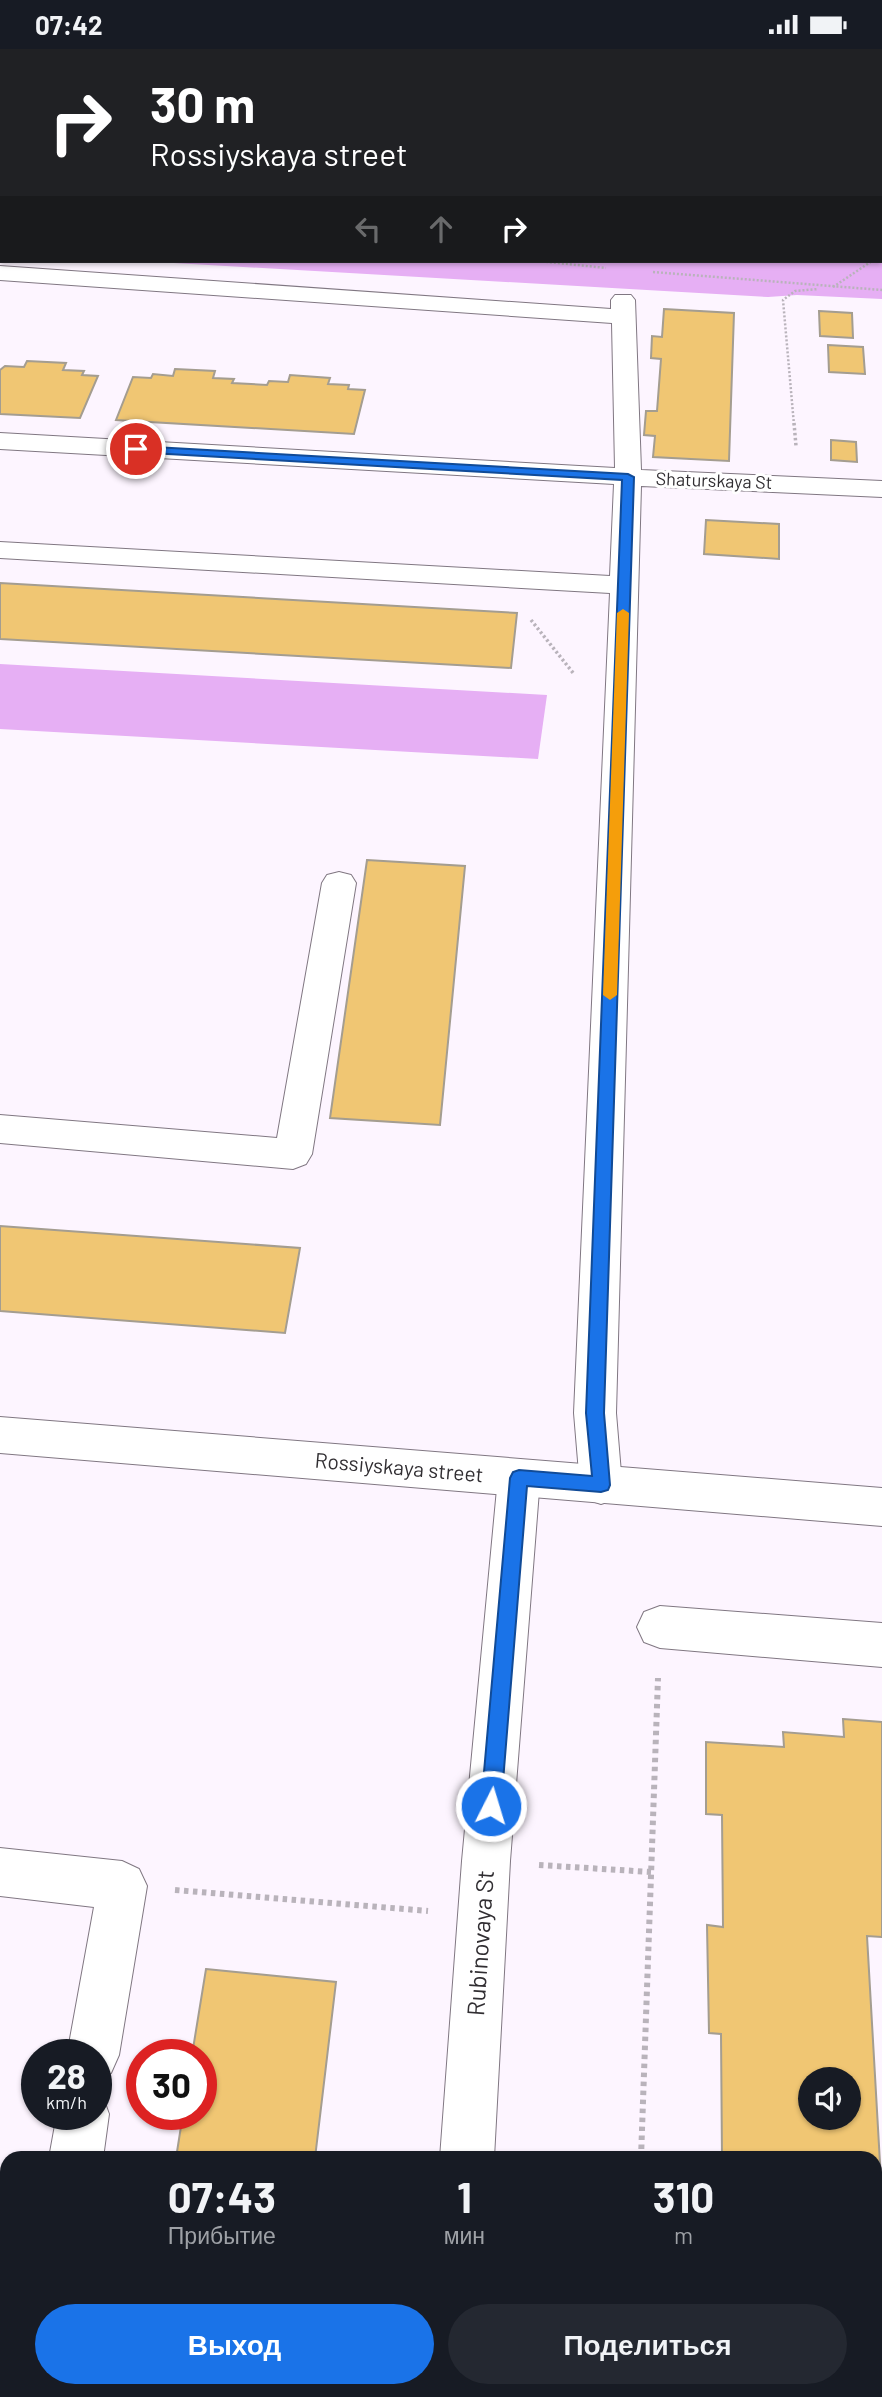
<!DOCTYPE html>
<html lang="ru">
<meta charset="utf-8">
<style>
body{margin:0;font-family:Barlow,sans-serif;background:#242831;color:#f1f3f6;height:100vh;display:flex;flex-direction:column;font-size:26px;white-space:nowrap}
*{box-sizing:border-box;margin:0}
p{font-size:23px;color:#9ea1a6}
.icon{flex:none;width:38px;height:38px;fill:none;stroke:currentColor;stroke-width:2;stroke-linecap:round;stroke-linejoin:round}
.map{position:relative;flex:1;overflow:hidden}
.details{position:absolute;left:0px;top:2102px;width:882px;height:247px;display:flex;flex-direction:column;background:#171b24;border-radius:21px 21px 0 0;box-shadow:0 2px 5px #0004}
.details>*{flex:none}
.top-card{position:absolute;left:0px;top:0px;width:882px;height:214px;box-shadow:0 2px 5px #0004;background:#202124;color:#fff;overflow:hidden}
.buttons{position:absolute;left:798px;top:2018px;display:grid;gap:14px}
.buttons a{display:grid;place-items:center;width:63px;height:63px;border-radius:50%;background:#171b24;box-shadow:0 2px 5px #0004;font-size:35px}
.speed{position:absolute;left:21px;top:1990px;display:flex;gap:14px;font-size:35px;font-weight:700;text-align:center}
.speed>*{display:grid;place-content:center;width:91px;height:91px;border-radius:50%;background:#171b24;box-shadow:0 2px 5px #0004;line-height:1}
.speed small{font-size:18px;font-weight:400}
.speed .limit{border:10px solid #d22;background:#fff;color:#111}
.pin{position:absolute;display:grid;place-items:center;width:60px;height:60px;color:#fff;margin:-30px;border:4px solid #fff;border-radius:50%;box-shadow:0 2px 7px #0007}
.me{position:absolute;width:77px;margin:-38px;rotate:5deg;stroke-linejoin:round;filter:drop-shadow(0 0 5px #0008)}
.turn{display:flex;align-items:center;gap:24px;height:147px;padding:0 35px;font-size:32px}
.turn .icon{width:91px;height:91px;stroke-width:2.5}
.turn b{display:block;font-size:49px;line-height:60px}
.lanes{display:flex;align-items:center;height:66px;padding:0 35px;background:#0003;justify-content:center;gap:35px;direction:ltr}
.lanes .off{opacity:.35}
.eta{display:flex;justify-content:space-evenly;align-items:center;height:119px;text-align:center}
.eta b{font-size:42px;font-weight:700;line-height:49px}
.cta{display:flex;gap:14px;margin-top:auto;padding:14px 35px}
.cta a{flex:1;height:80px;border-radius:42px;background:#1a73e8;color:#fff;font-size:28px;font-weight:700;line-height:80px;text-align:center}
.cta a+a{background:#242831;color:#f1f3f6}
.status{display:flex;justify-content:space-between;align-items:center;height:49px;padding:0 35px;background:#171b24;direction:ltr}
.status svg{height:19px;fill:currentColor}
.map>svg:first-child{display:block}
.forest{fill:#e6aff4}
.building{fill:#f0c673;stroke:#a49d90;stroke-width:2;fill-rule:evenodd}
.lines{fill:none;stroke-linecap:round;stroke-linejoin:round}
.minor-casing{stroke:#807782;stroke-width:2}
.major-casing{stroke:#807782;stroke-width:2}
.path-far2{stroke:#b9b3bb;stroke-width:2.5;stroke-dasharray:2 2;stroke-linecap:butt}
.path-far1{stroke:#b9b3bb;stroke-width:3.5;stroke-dasharray:2.5 2.5;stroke-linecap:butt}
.path{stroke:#b9b3bb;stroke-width:6;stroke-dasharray:4.5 4.5;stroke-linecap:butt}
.minor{fill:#fff;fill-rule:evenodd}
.major{fill:#fff;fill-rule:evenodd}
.route{fill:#1a73e8;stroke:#114b97;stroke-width:2}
.slow{fill:#f59e0b}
.labels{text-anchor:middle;stroke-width:6;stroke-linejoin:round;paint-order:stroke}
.far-street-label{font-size:18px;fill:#312e32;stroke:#fff}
.street-label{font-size:21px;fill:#312e32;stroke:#fff}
.near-street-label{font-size:24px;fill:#312e32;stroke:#fff}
</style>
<div class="status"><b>07:42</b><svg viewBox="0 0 49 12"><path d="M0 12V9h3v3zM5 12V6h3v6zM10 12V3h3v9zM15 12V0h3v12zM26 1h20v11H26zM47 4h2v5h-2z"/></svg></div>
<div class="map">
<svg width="882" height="2348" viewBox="0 0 882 2348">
<rect width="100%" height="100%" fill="#fdf5ff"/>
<g class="forest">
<path d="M0,0H882V250L797,246L768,248L139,212H880V2H2V203Z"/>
<path d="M0,615L547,646L538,710L0,680Z"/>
</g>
<g class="building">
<path d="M664,260L734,264L729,412L653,408L655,387L644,386L646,362H657L661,310L651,309L652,287L662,288Z"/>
<path d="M819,262L852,264L853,289L820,287Z"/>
<path d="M828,296L863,298L865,325L829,323Z"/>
<path d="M27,312L66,314L63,321L84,322L82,326L98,327L80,369L0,365V321L5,317L24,318Z"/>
<path d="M175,320L215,322L213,329L234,330L232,334L267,336L269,332L288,333L290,326L330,329L328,335L349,336L348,340L365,341L354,385L116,371L133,328L151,329L153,325L173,327Z"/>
<path d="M831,391L856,393L857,413L831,411Z"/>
<path d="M706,471L779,475V510L704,505Z"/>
<path d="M0,534L517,564L511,619L0,590Z"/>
<path d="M367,811L465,817L440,1076L330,1069Z"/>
<path d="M0,1177L300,1199L285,1284L0,1262Z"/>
<path d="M843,1670L882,1673V1888L867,1887L882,2149V2348H724V2342H875V2109H722L721,1985L709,1984L707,1876L723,1878L722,1766L706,1765V1693L784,1698L783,1683L844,1688ZM810,2030H849V2068H810Z"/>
<path d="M206,1920L336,1933L315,2109H176L183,2065H201V2006H192Z"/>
<path d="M139,2342H288L287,2348H138Z"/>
</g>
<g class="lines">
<g class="minor-casing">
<g id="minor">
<path d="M0,217L611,260V251L615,246H631L635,251L641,421L882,432V448L641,437L616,1364L622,1436L616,1450L601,1455L586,1450L580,1436L574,1364L610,544L0,509V493L610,527L614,435L0,400V384L615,419L612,274L0,231Z"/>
<path d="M339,823L351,826L356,834L312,1105L306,1115L293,1120L0,1094V1066L277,1089L322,834L327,826Z"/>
<path d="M519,1410L534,1416L540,1429L510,1812L494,2109H440L462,1812L498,1429L504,1416Z"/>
<path d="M660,1557L882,1574V1618L660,1599L644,1593L637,1578L644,1563Z"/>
<path d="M0,1799L122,1812L139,1820L147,1837L119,2006L111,2024L96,2031V2006H67L94,1858L0,1847Z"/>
<path d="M96,2044L102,2046L109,2065L103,2109H49L57,2065H96Z"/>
<path d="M7,2342H65L64,2348H6Z"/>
<path d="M422,2342H479L480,2348H422Z"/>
</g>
</g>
<g class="major-casing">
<path id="major" d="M0,1368L882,1439V1477L0,1404Z"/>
</g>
<g class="path-far2">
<path d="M578,2L583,0"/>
<path d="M538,212L606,219"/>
<path d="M653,223L882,241"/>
<path d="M833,238L872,212"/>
<path d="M794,376L783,251L795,242L818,240"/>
</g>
<g class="path-far1">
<path d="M794,374L796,397"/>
<path d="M531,571L574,625"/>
</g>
<g class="path">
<path d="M539,1816L651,1823"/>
<path d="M175,1841L428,1862"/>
<path d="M641,2109L658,1629"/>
<path d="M633,2342V2348"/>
</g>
<use href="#minor" class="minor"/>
<use href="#major" class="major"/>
</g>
<path class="route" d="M136,397L628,425L634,428L604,1364L610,1436L608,1441L601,1443L527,1437L501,1757L498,1764L491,1767L484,1764L481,1757L510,1429L513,1423L519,1421L592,1427L586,1364L622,431L133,403L131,400Z"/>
<path class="slow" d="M623,560L629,564L617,946L610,951L603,946L617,564Z"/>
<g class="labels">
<g class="far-street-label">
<text transform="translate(714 432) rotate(2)" y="6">Shaturskaya St</text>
</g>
<g class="street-label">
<text transform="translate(399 1419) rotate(5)" y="7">Rossiyskaya street</text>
</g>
<g class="near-street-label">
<text transform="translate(481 1894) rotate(-86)" y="8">Rubinovaya St</text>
</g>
</g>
</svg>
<div class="buttons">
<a><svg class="icon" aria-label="sound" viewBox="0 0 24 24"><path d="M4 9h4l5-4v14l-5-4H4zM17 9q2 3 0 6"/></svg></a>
</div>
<div class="speed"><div>28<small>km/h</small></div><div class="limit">30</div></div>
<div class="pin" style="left:136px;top:400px;background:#d93025"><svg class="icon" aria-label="arrive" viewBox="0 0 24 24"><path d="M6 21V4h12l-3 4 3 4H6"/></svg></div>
<svg class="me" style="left:491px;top:1757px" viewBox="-20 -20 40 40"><circle r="17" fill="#1a73e8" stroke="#fff" stroke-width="3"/><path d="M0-11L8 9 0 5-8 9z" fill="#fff"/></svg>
<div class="top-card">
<div class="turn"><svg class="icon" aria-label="right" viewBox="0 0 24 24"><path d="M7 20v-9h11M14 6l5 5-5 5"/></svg><div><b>30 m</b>Rossiyskaya street</div></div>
<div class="lanes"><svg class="icon off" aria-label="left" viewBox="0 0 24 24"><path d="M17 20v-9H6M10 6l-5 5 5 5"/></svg><svg class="icon off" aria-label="ahead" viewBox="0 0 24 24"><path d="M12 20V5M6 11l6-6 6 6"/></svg><svg class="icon" aria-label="right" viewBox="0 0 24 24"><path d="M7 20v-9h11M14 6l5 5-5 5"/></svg></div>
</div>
<section class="details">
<div class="eta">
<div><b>07:43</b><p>Прибытие</p></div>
<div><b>1</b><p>мин</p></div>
<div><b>310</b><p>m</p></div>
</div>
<div class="cta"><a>Выход</a><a>Поделиться</a></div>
</section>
</div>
